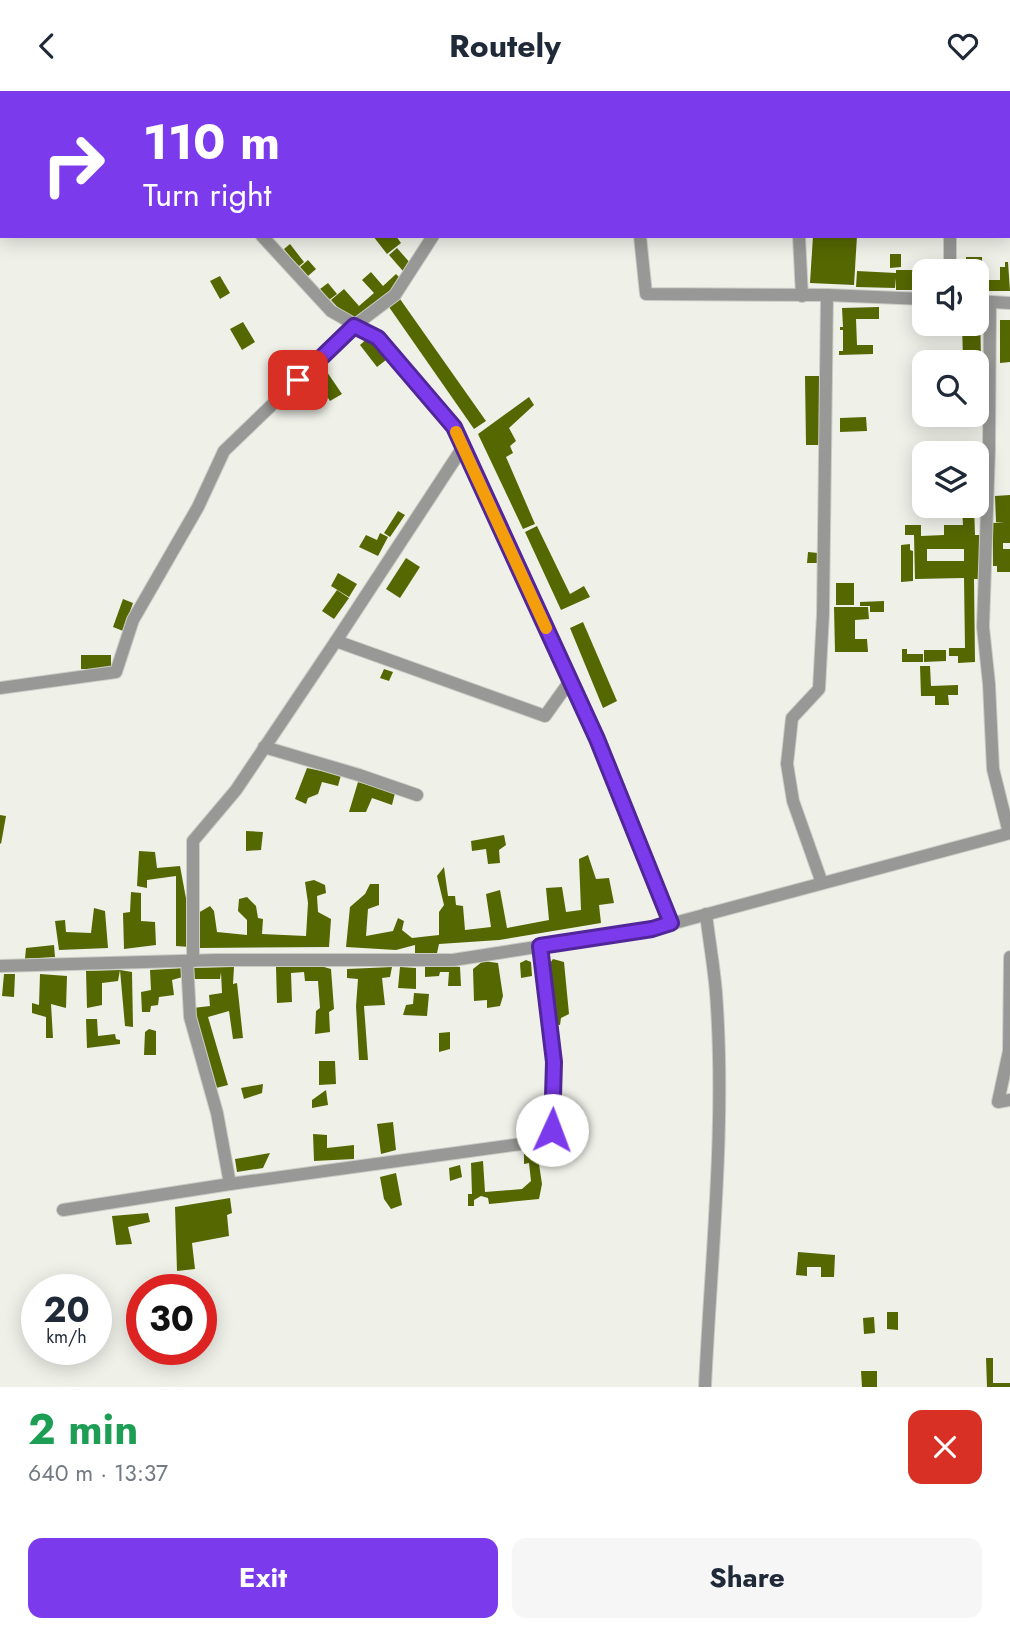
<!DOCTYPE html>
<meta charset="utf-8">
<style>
body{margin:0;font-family:Jost,sans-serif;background:#f6f6f7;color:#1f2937;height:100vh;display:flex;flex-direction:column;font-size:26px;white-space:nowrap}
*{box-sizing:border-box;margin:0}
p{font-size:23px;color:#747a83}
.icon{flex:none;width:38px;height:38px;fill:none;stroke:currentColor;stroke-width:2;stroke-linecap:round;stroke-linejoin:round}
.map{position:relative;height:1296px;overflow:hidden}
.drawer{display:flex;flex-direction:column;background:#fff;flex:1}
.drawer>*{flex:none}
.guide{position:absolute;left:0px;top:0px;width:1012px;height:147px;box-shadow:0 4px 18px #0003;background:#7c3aed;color:#fff;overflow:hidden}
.controls{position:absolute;left:912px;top:168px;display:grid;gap:14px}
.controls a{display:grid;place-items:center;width:77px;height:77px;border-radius:14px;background:#fff;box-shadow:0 4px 18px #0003;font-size:35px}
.speed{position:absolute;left:21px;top:1183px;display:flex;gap:14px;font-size:35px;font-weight:700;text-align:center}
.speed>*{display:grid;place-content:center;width:91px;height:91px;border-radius:50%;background:#fff;box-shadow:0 4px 18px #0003;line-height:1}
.speed small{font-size:18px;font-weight:400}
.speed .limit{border:10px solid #d22;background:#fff;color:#111}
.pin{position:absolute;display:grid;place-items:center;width:60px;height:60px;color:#fff;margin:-30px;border-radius:14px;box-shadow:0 4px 10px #0006}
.me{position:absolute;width:77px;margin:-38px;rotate:2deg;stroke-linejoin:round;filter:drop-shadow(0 0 5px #0008)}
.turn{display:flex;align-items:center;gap:24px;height:147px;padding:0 28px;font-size:32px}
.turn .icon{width:91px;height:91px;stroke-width:2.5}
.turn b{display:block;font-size:49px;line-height:60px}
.round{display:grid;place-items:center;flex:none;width:74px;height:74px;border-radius:14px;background:#f6f6f7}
.overview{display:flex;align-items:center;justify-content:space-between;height:119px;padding:0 28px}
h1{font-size:42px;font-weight:700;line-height:52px;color:#1e9e55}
.cta{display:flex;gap:14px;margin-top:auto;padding:14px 28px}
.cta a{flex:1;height:80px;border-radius:14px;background:#7c3aed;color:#fff;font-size:28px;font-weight:700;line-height:80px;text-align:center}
.cta a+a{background:#f6f6f7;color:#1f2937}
header{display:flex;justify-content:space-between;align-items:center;height:91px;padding:0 28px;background:#fff;font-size:32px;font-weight:700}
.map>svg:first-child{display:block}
.building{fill:#556700;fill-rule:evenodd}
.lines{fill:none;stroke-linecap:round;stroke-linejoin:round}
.minor-casing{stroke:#caccc5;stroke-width:14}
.minor{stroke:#989996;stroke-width:12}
.route-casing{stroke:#51269a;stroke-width:18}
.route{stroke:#7c3aed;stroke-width:12}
.slow{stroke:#f59e0b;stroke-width:12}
</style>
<header><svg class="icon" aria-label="back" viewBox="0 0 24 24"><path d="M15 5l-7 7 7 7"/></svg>Routely<svg class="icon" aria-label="heart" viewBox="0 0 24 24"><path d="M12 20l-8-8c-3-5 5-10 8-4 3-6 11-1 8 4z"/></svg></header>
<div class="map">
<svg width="1010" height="1296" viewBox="0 0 1010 1296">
<rect width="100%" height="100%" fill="#eff1e9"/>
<g class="building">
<path d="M373,145H396L401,152L387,163Z"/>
<path d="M813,145H857L854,194L810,192Z"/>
<path d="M290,153L304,171L298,176L284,158Z"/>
<path d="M397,157L411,173L403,180L389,164Z"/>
<path d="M890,163H901V176L890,177Z"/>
<path d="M966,166H982V189H1000V176H1005V171H1008L1010,200H976V180H966Z"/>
<path d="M308,169L316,178L308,185L300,176Z"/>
<path d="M896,179H924V199H896V187L895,197L856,196L857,180L896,182Z"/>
<path d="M371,181L383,195L396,183L402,189L353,233L331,209L344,198L359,215L374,202L362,189Z"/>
<path d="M220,185L230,202L220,208L210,190Z"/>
<path d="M328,192L337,203L329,209L320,198Z"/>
<path d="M400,208L486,330L474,338L389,216Z"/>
<path d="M879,216V228H856L857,254H873V263L839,264V260H843V239H840V236H843L842,217Z"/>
<path d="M976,221H980L981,268H978V271H927V259H937V269L963,268L962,233H976Z"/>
<path d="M1000,229H1010V271L1000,272Z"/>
<path d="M243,231L255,251L242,259L230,238Z"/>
<path d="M369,246L386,269L377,276L360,254Z"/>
<path d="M327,281L342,303L330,310L316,289Z"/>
<path d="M805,285H820L821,354H806Z"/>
<path d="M529,306L534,314L509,337L516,350L510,355L513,362L506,366L535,433L523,438L478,343Z"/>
<path d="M866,326L867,340L840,341V327Z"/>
<path d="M977,354V362H967V355Z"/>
<path d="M1010,404V452H1003V458H1010V481H997V475H993V432L1004,431H996L995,405Z"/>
<path d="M962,415H974L975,444H981L982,488H974L975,571L958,572V565H949V557H965L964,487L915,488L914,444H905V434H921V445L944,444V434H963ZM927,458H964V470H927Z"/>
<path d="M398,420L405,424L390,446L384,442Z"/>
<path d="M537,435L570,503L584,495L590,506L561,519L525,441Z"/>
<path d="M380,442L388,446L378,465L359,456L366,444L377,449Z"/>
<path d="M910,453V459L913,460V490L901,491V454Z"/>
<path d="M808,461L818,462V472H807Z"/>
<path d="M406,467L420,476L400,507L386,498Z"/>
<path d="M338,482L357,493L349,506L331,495Z"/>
<rect x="836" y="492" width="18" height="22"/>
<path d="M337,499L349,507L334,528L322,520Z"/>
<path d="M123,508L133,512L123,540L113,536Z"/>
<path d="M884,510V521H870V515H860V511Z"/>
<path d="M834,516H868L869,528L855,529V548H867L868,561H835Z"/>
<path d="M583,531L617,610L603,617L570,537Z"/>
<path d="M902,558H907V563H923V571H902Z"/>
<path d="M924,559H946V570L924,571Z"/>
<rect x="81" y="564" width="30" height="14"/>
<path d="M920,575H930L931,595L958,594V604H948L949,614H935V605H921Z"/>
<path d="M384,578L393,581L389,590L380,587Z"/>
<path d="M307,677L341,684L338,695L322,691L318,703L308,707L306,713L295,708Z"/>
<path d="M358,691L395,702L392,714L372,707L366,721H349Z"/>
<path d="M0,724L6,725L1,753L0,752Z"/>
<path d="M246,740L263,741L261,759L246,760Z"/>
<path d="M504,744L506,754L499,759L500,772L488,773L486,758L472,760L471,750Z"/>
<path d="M139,760L155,761L157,777L180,775L190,829V856L176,855V785L147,789V797L137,795Z"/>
<path d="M588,764L596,788L609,787L614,812L599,814L601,832L499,849L439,853L437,862L415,863V854L396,859L346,856L350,816L365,803L370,793H379V814L368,818L366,845L393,840L398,827L404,830L402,839L412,847L439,844V821L444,814L437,785L444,776L448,805H455L456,814L463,815L465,839L491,836L486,803L500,799L507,837L549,829L546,797L562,796L566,821L581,819L579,768Z"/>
<path d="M314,789L325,794L326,802L317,805L318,821L331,828L329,856L200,857L198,822L210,815L214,820L217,841L247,844V829L238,820L239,808L247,806L256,815L258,827L263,828L262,843L306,845L308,812L305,791Z"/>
<path d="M131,801L141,802V830L155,831L156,854L124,858L123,822L130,821Z"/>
<path d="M94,817L105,820L108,857L59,859L55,830L65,829L66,841L91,842Z"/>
<path d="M54,854L55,866L25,868L26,857Z"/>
<path d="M553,868L564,871L569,923L561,927L560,934L553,933L547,876Z"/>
<path d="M526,869L531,871L532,885L521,887L520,872Z"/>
<path d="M483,870L498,872L503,905L500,915L487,917V909L474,910L473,878Z"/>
<path d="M317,874L331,878L334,918L329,921L330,941L315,943L316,920L320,917L318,890H305L304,881L291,882L292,911L277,912L276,876Z"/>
<path d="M449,875L460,876L461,895H448L449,881H440L439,885L425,886V876Z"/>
<path d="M234,876L233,893L237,892L243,947L233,948L229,920L208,926L228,994L212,998L193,917L210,915L209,904L222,902L221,881L220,888H191V877Z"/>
<path d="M392,876L390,886L382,887L385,914L364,915L368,969H359L356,915L358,888L347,887V878Z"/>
<path d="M400,876L416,877V898L398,897Z"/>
<path d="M185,877L186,885L172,889L174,904L159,906L158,914L151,915L150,921H142L141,901L151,899L150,879Z"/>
<path d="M120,879L118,890L102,892V914L87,917L86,880L120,879L132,881L133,936L125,935Z"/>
<path d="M4,883H15L14,906L2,905Z"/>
<path d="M40,883L67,885L66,917L51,913L53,947H46V926L32,922V912L39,914Z"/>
<path d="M414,902L429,903L427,925L403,924L406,914L413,913Z"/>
<path d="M86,928H97L98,945L115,943L116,948L120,949V953L87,957Z"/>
<path d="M149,938L156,940V964H144L145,941Z"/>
<path d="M450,941V958L439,961V942Z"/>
<path d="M319,970H335L336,993L319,994Z"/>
<path d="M263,993L262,1002L244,1008L241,997Z"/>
<path d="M326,999L328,1014L312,1017V1009Z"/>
<path d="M393,1031L396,1059L381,1063L377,1033Z"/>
<path d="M313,1043L327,1044V1057L354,1054V1068L314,1070Z"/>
<path d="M537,1060L542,1093L539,1108L489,1113L488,1107L481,1105L474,1109V1115H468V1103H472L471,1072L483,1070L485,1101L522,1098L531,1090L529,1072L524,1073V1063Z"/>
<path d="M270,1062L263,1077L237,1081L235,1068Z"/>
<path d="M460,1074L462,1086L450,1090L449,1077Z"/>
<path d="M396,1082L402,1114L391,1118L384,1108L380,1086Z"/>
<path d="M230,1107L232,1122L227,1124L229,1145L192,1152L195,1178L177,1180L175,1116Z"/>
<path d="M148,1122L150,1131L128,1136L132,1153L116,1154L112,1125Z"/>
<path d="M798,1161L835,1164L834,1186H821V1176H807V1185L796,1184Z"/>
<path d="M887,1221H898V1239L887,1238Z"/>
<path d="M874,1226L875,1242L864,1243L863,1227Z"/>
<path d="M986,1267H993V1292H1010V1296H987Z"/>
<path d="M861,1280H877V1296H862Z"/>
</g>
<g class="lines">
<g class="minor-casing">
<g id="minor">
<path d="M624,0V2"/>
<path d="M792,0V2"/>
<path d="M949,0V2"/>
<path d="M559,2L561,0"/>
<path d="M0,45H2"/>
<path d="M262,145L331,220L378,247L454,336L597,648L671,832"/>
<path d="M640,145L646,203L827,204L924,208"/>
<path d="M799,145L802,205"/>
<path d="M950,180V145"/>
<path d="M976,210L1010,212"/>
<path d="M990,211L989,359L983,536L989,593L993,678L1009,742"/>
<path d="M336,550L463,356"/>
<path d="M0,597L116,581L133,529L198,416L224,360L354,235L395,204L433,145"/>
<path d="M264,656L359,684L417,704"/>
<path d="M822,792L793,710L787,673L792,627L819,598L823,523L827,204"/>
<path d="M1010,866L1009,960L998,1011L1010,1009"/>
<path d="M187,870L190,926L217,1022L230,1093"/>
<path d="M193,870V750L236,699L336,550L545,625L570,590"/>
<path d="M0,875L216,869H453L652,838L1010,742"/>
<path d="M63,1119L230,1093L543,1050L552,1039L554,971L540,855"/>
<path d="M705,1296C711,1166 726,1033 716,902C714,876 709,849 706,823"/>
</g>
</g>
<use href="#minor" class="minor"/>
</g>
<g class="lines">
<g class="route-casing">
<path id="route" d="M298,289L354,235L378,247L454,336L597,648L671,832L652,838L540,855L554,971L552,1039"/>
</g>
<use href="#route" class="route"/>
<path class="slow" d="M456,341L546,537"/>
</g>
</svg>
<div class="controls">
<a><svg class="icon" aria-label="sound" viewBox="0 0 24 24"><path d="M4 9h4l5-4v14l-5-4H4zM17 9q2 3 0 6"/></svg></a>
<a><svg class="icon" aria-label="search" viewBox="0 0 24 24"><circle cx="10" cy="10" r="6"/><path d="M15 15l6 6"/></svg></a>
<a><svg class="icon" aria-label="layers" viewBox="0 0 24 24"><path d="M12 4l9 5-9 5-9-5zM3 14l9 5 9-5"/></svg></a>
</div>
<div class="speed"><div>20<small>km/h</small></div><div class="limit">30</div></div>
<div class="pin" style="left:298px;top:289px;background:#d93025"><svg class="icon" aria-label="arrive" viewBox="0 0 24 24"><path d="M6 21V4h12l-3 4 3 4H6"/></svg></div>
<svg class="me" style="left:552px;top:1039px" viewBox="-20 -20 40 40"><circle r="19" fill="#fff"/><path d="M0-13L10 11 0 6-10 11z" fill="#7c3aed"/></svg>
<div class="guide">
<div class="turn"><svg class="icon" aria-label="right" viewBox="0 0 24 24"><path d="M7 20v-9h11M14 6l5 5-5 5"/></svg><div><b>110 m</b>Turn right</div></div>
</div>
</div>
<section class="drawer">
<div class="overview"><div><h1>2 min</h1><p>640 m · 13:37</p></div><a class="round" style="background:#d93025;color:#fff"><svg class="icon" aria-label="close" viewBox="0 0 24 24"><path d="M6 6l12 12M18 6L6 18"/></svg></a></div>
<div class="cta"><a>Exit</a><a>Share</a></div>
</section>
